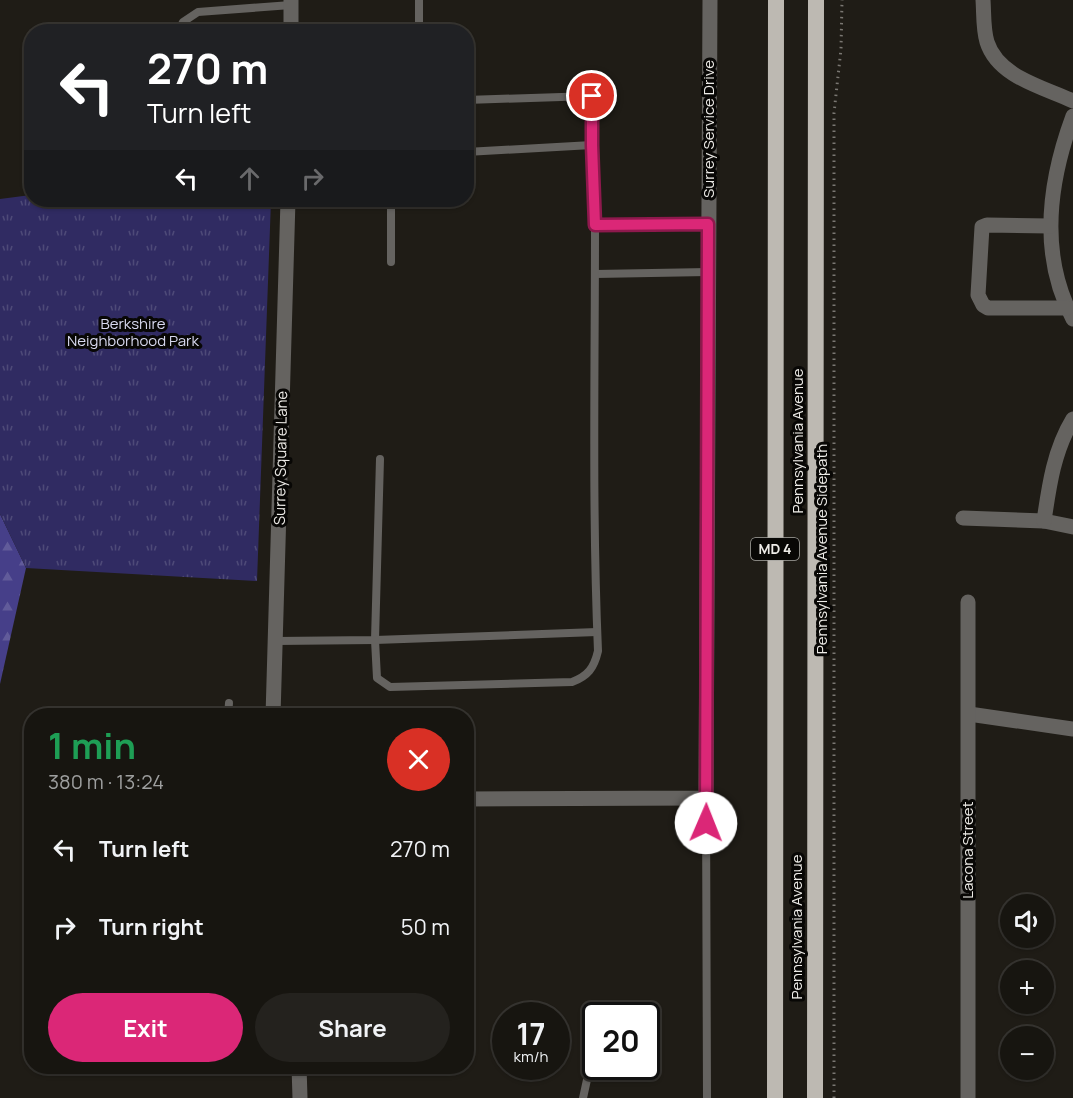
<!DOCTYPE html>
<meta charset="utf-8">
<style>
body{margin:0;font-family:Manrope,sans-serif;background:#24221e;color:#f1f3f6;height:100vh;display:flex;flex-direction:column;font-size:22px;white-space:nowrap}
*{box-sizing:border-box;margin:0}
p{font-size:20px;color:#9e9f9f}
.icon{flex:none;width:33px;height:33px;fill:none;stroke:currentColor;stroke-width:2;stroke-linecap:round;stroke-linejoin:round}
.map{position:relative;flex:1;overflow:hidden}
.sheet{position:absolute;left:24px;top:708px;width:450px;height:366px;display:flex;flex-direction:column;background:#171510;border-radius:24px;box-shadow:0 2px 4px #0004,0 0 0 2px #363430}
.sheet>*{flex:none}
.banner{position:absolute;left:24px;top:24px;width:450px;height:183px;border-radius:24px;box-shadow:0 2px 4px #0004,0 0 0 2px #363430;background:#202124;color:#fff;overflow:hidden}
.fabs{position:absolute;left:1000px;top:894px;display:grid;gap:12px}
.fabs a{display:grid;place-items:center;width:54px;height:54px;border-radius:50%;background:#171510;box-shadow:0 2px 4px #0004,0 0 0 2px #363430;font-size:30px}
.speed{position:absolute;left:492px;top:1002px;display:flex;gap:12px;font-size:30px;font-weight:700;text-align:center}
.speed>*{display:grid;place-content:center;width:78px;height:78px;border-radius:50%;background:#171510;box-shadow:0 2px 4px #0004,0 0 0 2px #363430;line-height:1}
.speed small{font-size:15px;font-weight:400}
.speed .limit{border:3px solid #111;border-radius:9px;background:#fff;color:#111}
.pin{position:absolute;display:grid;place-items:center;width:51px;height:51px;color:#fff;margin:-26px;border:3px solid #fff;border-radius:50%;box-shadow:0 2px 6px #0007}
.me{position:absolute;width:66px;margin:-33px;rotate:1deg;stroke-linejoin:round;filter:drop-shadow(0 0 4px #0008)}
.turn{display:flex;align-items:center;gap:21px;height:126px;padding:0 24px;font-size:27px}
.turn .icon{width:78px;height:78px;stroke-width:2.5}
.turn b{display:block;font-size:42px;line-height:51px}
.lanes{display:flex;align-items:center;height:57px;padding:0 24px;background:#0003;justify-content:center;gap:30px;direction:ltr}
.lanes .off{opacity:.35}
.round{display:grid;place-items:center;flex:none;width:63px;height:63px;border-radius:32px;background:#24221e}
.headline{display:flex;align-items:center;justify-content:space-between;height:102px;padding:0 24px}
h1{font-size:36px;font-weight:700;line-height:45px;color:#1e9e55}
.cta{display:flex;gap:12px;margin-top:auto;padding:12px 24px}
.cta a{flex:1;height:69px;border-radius:36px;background:#db2777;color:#fff;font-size:24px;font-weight:700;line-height:69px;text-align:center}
.cta a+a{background:#24221e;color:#f1f3f6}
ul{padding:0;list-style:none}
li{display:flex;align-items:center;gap:18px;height:78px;padding:0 24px}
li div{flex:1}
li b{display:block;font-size:22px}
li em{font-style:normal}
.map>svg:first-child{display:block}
.forest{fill:url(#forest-firs)}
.park{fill:url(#park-tufts)}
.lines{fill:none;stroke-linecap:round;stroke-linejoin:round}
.path{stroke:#7a7772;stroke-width:3;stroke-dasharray:1.5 4.5;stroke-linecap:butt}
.service{stroke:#656360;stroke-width:8}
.minor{stroke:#656360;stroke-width:15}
.trunk{stroke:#bdb9b2;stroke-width:16}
.route-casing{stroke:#8e194d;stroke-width:15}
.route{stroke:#db2777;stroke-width:10}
.labels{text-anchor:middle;stroke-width:6;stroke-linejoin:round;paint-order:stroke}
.shield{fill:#080705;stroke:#a8a7a3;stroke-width:1.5}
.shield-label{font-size:14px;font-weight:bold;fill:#edebe7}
.street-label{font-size:15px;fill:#edebe7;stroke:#080705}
.park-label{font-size:15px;fill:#d8d9ef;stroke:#080705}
</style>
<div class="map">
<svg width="1073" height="1098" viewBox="0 0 1073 1098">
<defs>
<pattern id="forest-firs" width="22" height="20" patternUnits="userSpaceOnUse" patternTransform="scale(1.5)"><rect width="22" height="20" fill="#463f89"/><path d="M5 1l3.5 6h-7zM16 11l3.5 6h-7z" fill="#615b9a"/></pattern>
<pattern id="park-tufts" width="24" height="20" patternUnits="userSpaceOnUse" patternTransform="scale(1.5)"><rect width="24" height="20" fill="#302b62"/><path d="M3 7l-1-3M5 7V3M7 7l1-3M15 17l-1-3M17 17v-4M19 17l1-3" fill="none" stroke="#4e4a78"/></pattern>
</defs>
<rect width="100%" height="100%" fill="#1f1c16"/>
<path class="forest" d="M0,514L26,568L0,684Z"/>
<path class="park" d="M31,195L32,200H271L257,581L26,568L0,514V199Z"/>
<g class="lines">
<path class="path" d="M834,1098V113L841,49L842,0"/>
<g class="service">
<path d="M419,0V32"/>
<path d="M178,32L183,22L198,12L291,5"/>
<path d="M466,152L592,145"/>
<path d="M595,225L708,224"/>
<path d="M391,262V200"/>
<path d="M595,274L708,272"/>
<path d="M380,459L375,640L377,678L390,687L572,682C588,676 594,668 598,651C592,510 595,369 595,228C595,184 592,140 592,96L466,100"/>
<path d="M276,641L375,640L597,632"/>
<path d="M228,716L229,703"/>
<path d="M706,798L707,1098"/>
<path d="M583,1098L595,1043"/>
</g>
<g class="minor">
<path d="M983,0C984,13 983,29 987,42C998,77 1043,87 1073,101"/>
<path d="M291,32V0"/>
<path d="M1073,116C1049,181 1039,255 1073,319"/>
<path d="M1050,226L987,225L982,227L978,295L983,305L988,308H1067"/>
<path d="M963,518L1044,521L1073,527"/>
<path d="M1044,521C1049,486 1054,450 1073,419"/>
<path d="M969,714L1073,729"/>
<path d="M273,716L288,200"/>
<path d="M466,799L706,798L710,0"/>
<path d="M299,1066L300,1098"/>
<path d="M968,1098V602"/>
</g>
<g class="trunk">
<path d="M775,1098L776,0"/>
<path d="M815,1098L816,0"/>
</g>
</g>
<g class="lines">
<g class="route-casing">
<path id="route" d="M592,96V145L595,225L708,224L706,823"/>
</g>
<use href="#route" class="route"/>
</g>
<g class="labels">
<rect class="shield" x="751" y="538" width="48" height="22" rx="4.5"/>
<g class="shield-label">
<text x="775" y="554">MD 4</text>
</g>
<g class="street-label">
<text transform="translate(709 129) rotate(-90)" y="5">Surrey Service Drive</text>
<text transform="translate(798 441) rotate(-90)" y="5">Pennsylvania Avenue</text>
<text transform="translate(281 458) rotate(-89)" y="5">Surrey Square Lane</text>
<text transform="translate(822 549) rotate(-90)" y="5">Pennsylvania Avenue Sidepath</text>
<text transform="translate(968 850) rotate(-90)" y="5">Lacona Street</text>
<text transform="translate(797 927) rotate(-90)" y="5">Pennsylvania Avenue</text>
</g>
<g class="park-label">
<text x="133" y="329">Berkshire<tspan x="133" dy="17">Neighborhood Park</tspan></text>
</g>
</g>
</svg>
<div class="fabs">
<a><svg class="icon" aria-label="sound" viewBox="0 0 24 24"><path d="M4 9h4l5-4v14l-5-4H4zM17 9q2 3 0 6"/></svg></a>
<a>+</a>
<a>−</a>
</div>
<div class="speed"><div>17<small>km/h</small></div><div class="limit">20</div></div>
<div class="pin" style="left:592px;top:96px;background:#d93025"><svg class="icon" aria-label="arrive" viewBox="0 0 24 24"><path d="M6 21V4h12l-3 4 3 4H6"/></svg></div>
<svg class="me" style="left:706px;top:823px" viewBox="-20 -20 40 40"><circle r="19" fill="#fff"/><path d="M0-13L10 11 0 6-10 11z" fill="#db2777"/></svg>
<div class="banner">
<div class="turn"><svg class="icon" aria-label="left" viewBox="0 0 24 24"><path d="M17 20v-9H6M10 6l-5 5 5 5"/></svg><div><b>270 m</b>Turn left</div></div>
<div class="lanes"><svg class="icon" aria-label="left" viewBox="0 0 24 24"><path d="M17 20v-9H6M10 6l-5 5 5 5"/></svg><svg class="icon off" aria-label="ahead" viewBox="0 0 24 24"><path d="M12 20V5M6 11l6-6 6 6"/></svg><svg class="icon off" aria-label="right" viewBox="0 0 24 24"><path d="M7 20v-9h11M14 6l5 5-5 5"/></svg></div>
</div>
<section class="sheet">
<div class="headline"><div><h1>1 min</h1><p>380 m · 13:24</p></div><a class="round" style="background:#d93025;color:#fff"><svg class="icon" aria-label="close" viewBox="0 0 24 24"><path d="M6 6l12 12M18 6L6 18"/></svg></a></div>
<ul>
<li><svg class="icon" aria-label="left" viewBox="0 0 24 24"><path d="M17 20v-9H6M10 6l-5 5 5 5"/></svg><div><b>Turn left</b></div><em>270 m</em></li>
<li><svg class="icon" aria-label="right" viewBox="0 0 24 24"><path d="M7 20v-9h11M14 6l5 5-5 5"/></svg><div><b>Turn right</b></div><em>50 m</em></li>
</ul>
<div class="cta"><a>Exit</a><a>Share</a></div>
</section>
</div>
